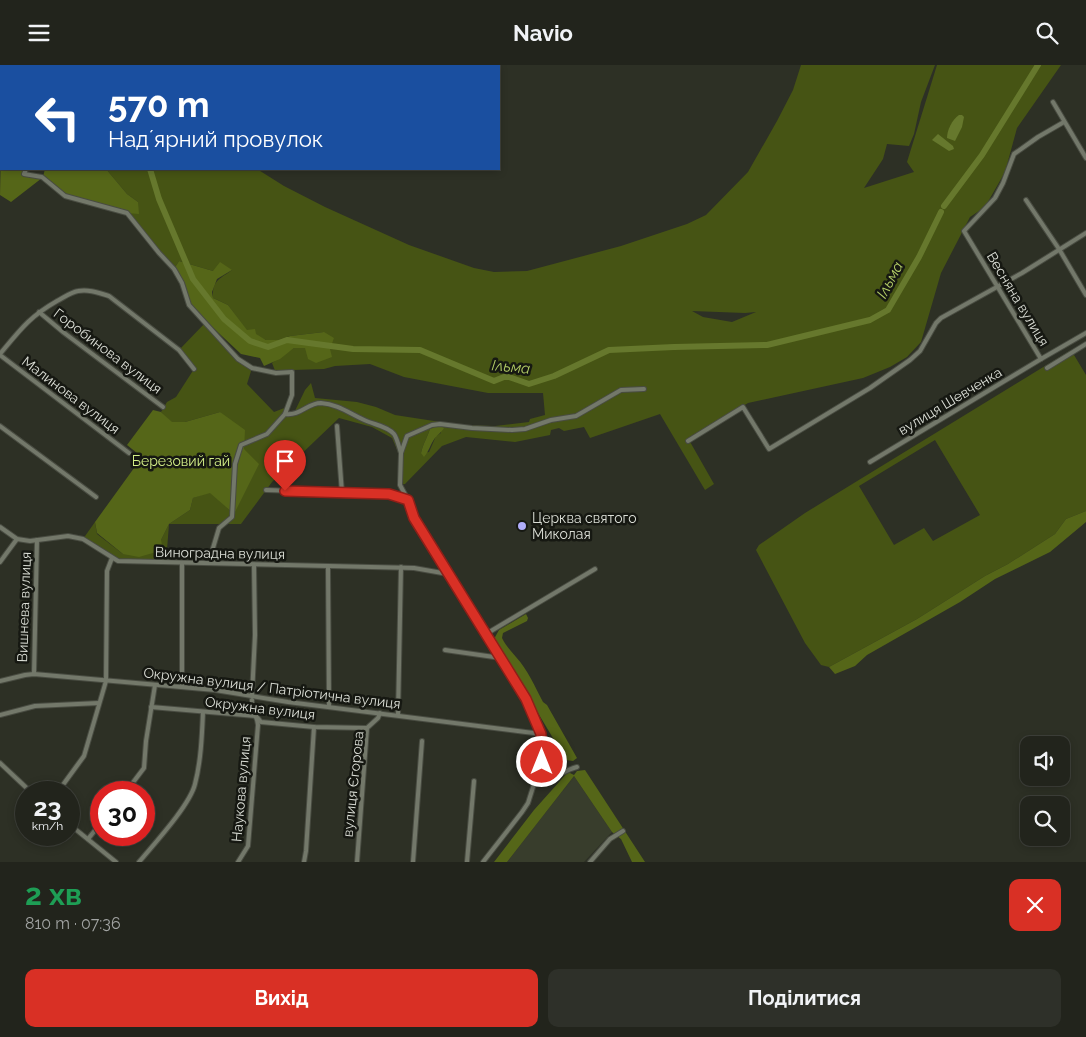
<!DOCTYPE html>
<html lang="uk">
<meta charset="utf-8">
<style>
body{margin:0;font-family:Raleway,sans-serif;background:#2e3029;color:#f1f3f6;height:100vh;display:flex;flex-direction:column;font-size:19px;white-space:nowrap}
*{box-sizing:border-box;margin:0}
p{font-size:16px;color:#a2a4a3}
.icon{flex:none;width:28px;height:28px;fill:none;stroke:currentColor;stroke-width:2;stroke-linecap:round;stroke-linejoin:round}
.map{position:relative;height:797px;overflow:hidden}
.drawer{display:flex;flex-direction:column;background:#22241c;flex:1}
.drawer>*{flex:none}
.guide{position:absolute;left:0px;top:0px;width:500px;height:105px;box-shadow:0 2px 8px #0003,0 0 0 1px #3f413b;background:#1a4fa0;color:#fff;overflow:hidden}
.fabs{position:absolute;left:1020px;top:671px;display:grid;gap:10px}
.fabs a{display:grid;place-items:center;width:50px;height:50px;border-radius:10px;background:#22241c;box-shadow:0 2px 8px #0003,0 0 0 1px #3f413b;font-size:25px}
.speed{position:absolute;left:15px;top:716px;display:flex;gap:10px;font-size:25px;font-weight:700;text-align:center}
.speed>*{display:grid;place-content:center;width:65px;height:65px;border-radius:50%;background:#22241c;box-shadow:0 2px 8px #0003,0 0 0 1px #3f413b;line-height:1}
.speed small{font-size:12px;font-weight:400}
.speed .limit{border:8px solid #d22;background:#fff;color:#111}
.pin{position:absolute;display:grid;place-items:center;width:42px;height:42px;color:#fff;margin:-51px -21px;border-radius:50% 50% 50% 0;rotate:-45deg;box-shadow:0 0 5px #0007}
.pin .icon{rotate:45deg}
.me{position:absolute;width:55px;margin:-28px;rotate:0deg;stroke-linejoin:round;filter:drop-shadow(0 0 4px #0008)}
.turn{display:flex;align-items:center;gap:18px;height:105px;padding:0 25px;font-size:22px}
.turn .icon{width:65px;height:65px;stroke-width:2.5}
.turn b{display:block;font-size:35px;line-height:42px}
.round{display:grid;place-items:center;flex:none;width:52px;height:52px;border-radius:10px;background:#2e3029}
.head{display:flex;align-items:center;justify-content:space-between;height:85px;padding:0 25px}
h1{font-size:30px;font-weight:700;line-height:38px;color:#1e9e55}
.cta{display:flex;gap:10px;margin-top:auto;padding:10px 25px}
.cta a{flex:1;height:58px;border-radius:10px;background:#d93025;color:#fff;font-size:20px;font-weight:700;line-height:58px;text-align:center}
.cta a+a{background:#2e3029;color:#f1f3f6}
header{display:flex;justify-content:space-between;align-items:center;height:65px;padding:0 25px;background:#22241c;font-size:22px;font-weight:700}
.map>svg:first-child{display:block}
.built{fill:#383d2c}
.green{fill:#465414;fill-rule:evenodd}
.forest{fill:#556618}
.water{fill:#66782d}
.lines{fill:none;stroke-linecap:round;stroke-linejoin:round}
.river{stroke:#66782d;stroke-width:6}
.minor-casing{stroke:#494c42;stroke-width:6}
.minor{stroke:#73786a;stroke-width:4}
.route-casing{stroke:#8d1f18;stroke-width:12}
.route{stroke:#d93025;stroke-width:9}
.poi-dot{fill:#b0adfa;stroke:#161812;stroke-width:2}
.labels{text-anchor:middle;stroke-width:5;stroke-linejoin:round;paint-order:stroke}
.street-label{font-size:14px;fill:#dcdfd7;stroke:#161812}
.park-label{font-size:14px;fill:#d4ef88;stroke:#161812}
.poi-label{font-size:14px;fill:#dcdfd7;stroke:#161812;text-anchor:start}
.water-label{font-size:15px;font-style:italic;fill:#b4ce67;stroke:#161812}
</style>
<header><svg class="icon" aria-label="menu" viewBox="0 0 24 24"><path d="M4 6h16M4 12h16M4 18h16"/></svg>Navio<svg class="icon" aria-label="search" viewBox="0 0 24 24"><circle cx="10" cy="10" r="6"/><path d="M15 15l6 6"/></svg></header>
<div class="map">
<svg width="1086" height="797" viewBox="0 0 1086 797">
<rect width="100%" height="100%" fill="#2d3025"/>
<path class="built" d="M574,711L612,767L584,797H507Z"/>
<g class="green">
<path d="M801,0H935L921,37L914,69L909,81L887,79L883,94L864,123L914,107L907,97L937,0H1061L1017,63L1005,107L985,142L970,152L941,208L921,277L907,292L890,302L863,313L748,338L689,375L714,419L705,425L660,349L590,373L584,362L564,366L559,363L551,365L550,370L515,377L466,372L442,381L405,419L398,420V387L392,373L372,362L339,353L272,417L241,459H169L166,498L118,496L83,474L95,457L97,469L123,489L161,475L169,459L190,445L193,433L210,427L234,449L244,384L220,347L185,357H171L161,347L167,337L176,332L194,304L179,285L206,257L225,281L252,303L247,319L274,347L287,342L285,349L293,350L305,325L311,318L315,333L357,337L376,342L395,350L460,360L495,361L529,357L530,354L545,350L543,328H488L404,312L370,299L335,301L324,304L293,305L292,307L276,308L272,298L294,283H305L324,267L290,271L279,275H266L247,266L228,240L213,233C212,215 220,214 232,205L213,206L179,196L174,204L127,148L138,137L127,129L106,104H257L284,121L325,142L409,180L474,203L494,207L527,206L621,181L687,159L706,150L748,107L777,56L793,25ZM692,246L745,248L756,247L732,257L703,252ZM439,360L441,368L436,371L429,387L421,388C423,379 427,373 430,364Z"/>
<path d="M1071,285L1086,310V446L1066,454L1055,469L1008,499L985,511L917,554L829,602L821,600L805,578L756,485L759,480L805,448ZM935,375L980,450L933,476L924,463L894,480L859,421Z"/>
</g>
<g class="forest">
<path d="M1,83V104H26L24,109L43,112L45,104H106L127,129L138,137L139,149L127,148L65,131L42,113L11,137L0,130Z"/>
<path d="M179,196L213,206L220,197L232,205L217,214L212,227L213,233L228,240L247,265L255,264L256,269L266,275H279L290,271L324,267L334,273L330,284L332,292L316,298L308,294L305,283H294L280,294L264,301L260,293L241,289L189,240L174,204Z"/>
<path d="M153,345L161,347L172,357H185L220,347L245,365L244,384L259,399L234,449L210,428L193,433L190,445L169,459L161,475L163,485L139,492L123,489L97,468L95,457L142,392L127,380Z"/>
<path d="M439,360L444,363C441,368 438,369 435,373C430,380 429,386 424,392L421,388C423,379 427,373 430,364Z"/>
<path d="M1086,446V457L1050,487L995,514L960,537L867,590L855,601L835,609L829,602L917,554L985,511L1008,499L1055,469L1066,454Z"/>
<path d="M526,549L528,553L527,556L503,568L502,573C506,581 511,586 516,592C528,605 535,622 543,637L547,640L577,693L573,696L566,695L494,574L499,565Z"/>
<path d="M585,705L645,797H632L621,774L612,767L574,711L507,797H494L534,745L568,707L574,710L577,706Z"/>
</g>
<g class="water">
<path d="M959,50H962L964,52L962,62L955,76L947,73C947,65 952,55 959,50Z"/>
<path d="M938,69L953,81L954,84L949,86L932,75Z"/>
</g>
<g class="lines">
<g class="river">
<path d="M109,0L110,1"/>
<path d="M150,104L159,134L193,214L224,254L250,276L268,282L287,275L353,284L420,285L494,316L504,312H509L529,319L554,311L609,285L674,282L767,280L870,255L888,245L919,192L941,147"/>
<path d="M944,141L982,90L1038,0"/>
</g>
<g class="minor-casing">
<g id="minor">
<path d="M89,1V0"/>
<path d="M1053,37L1086,93"/>
<path d="M1064,57L1038,72L1014,89L1003,118L995,133L964,166L1041,294L1086,268"/>
<path d="M26,104L24,109L42,112L65,131L127,148L159,188L174,204L182,218L189,240L238,294L252,303L276,308L292,307V330L285,349C301,351 307,338 321,338C339,339 353,351 369,357C377,360 388,362 394,369C397,373 399,382 401,388"/>
<path d="M1026,135L1059,184L1086,230"/>
<path d="M39,247L63,267L163,342"/>
<path d="M0,289C20,265 29,252 57,236C63,233 71,227 78,226C89,224 99,228 109,231L179,285L194,304"/>
<path d="M0,290L129,388"/>
<path d="M1047,303L1086,279"/>
<path d="M0,361L96,432"/>
<path d="M337,361L342,428"/>
<path d="M688,376L743,342L769,384L870,323L910,295L920,286L936,258L941,253L1022,208L1086,168"/>
<path d="M870,397L1041,294"/>
<path d="M266,425L389,429L408,435"/>
<path d="M0,462L17,474L30,476L68,471L83,474L118,496L414,503L448,509"/>
<path d="M0,497L17,474"/>
<path d="M213,498V483L219,463L232,452L235,399L241,380L267,369L285,349"/>
<path d="M328,502L329,641"/>
<path d="M486,569L595,504"/>
<path d="M445,585L501,593"/>
<path d="M34,609L37,475"/>
<path d="M0,616L25,610L34,609L215,625L288,637L541,669"/>
<path d="M182,622V498"/>
<path d="M252,630L255,570L254,500"/>
<path d="M151,642L256,651L261,657L314,662L367,663"/>
<path d="M0,650L35,641L99,638"/>
<path d="M398,650L401,502"/>
<path d="M0,698L32,728"/>
<path d="M536,715C553,717 561,706 577,702"/>
<path d="M57,728L84,691L106,616L107,506L112,493"/>
<path d="M125,728L144,703L146,676L155,620"/>
<path d="M69,759L116,797"/>
<path d="M88,774L101,758"/>
<path d="M139,797C154,779 190,740 195,719C201,696 202,670 203,647"/>
<path d="M238,797L248,781L258,660C257,649 251,647 252,635"/>
<path d="M304,797L306,786L314,662"/>
<path d="M357,797L367,663L378,653L380,648"/>
<path d="M413,797L422,676"/>
<path d="M467,797L474,716"/>
<path d="M483,797L522,747L528,738L541,697V669L520,622L414,453L408,435L400,420L401,388L407,371L432,360L440,359L472,363L512,365L525,364L551,355L576,351L621,325L644,324"/>
<path d="M590,797L610,774L623,766"/>
</g>
</g>
<use href="#minor" class="minor"/>
</g>
<g class="lines">
<g class="route-casing">
<path id="route" d="M285,426L389,429L408,435L414,453L427,474L526,634L541,669L542,697"/>
</g>
<use href="#route" class="route"/>
</g>
<circle class="poi-dot" cx="522" cy="461" r="5"/>
<g class="labels">
<g class="street-label">
<text transform="translate(1018 234) rotate(59)" y="5">Весняна вулиця</text>
<text transform="translate(108 286) rotate(37)" y="5">Горобинова вулиця</text>
<text transform="translate(71 330) rotate(37)" y="5">Малинова вулиця</text>
<text transform="translate(950 336) rotate(-31)" y="5">вулиця Шевченка</text>
<text transform="translate(220 488) rotate(1)" y="5">Виноградна вулиця</text>
<text transform="translate(24 542) rotate(-88)" y="5">Вишнева вулиця</text>
<text transform="translate(272 623) rotate(7)" y="5">Окружна вулиця / Патріотична вулиця</text>
<text transform="translate(260 643) rotate(7)" y="5">Окружна вулиця</text>
<text transform="translate(353 719) rotate(-84)" y="5">вулиця Єгорова</text>
<text transform="translate(241 724) rotate(-85)" y="5">Наукова вулиця</text>
</g>
<g class="park-label">
<text x="181" y="401">Березовий гай</text>
</g>
<g class="poi-label">
<text x="532" y="458">Церква святого<tspan x="532" dy="16">Миколая</tspan></text>
</g>
<g class="water-label">
<text transform="translate(890 215) rotate(-62)" y="5">Ільма</text>
<text transform="translate(511 302) rotate(5)" y="5">Ільма</text>
</g>
</g>
</svg>
<div class="fabs">
<a><svg class="icon" aria-label="sound" viewBox="0 0 24 24"><path d="M4 9h4l5-4v14l-5-4H4zM17 9q2 3 0 6"/></svg></a>
<a><svg class="icon" aria-label="search" viewBox="0 0 24 24"><circle cx="10" cy="10" r="6"/><path d="M15 15l6 6"/></svg></a>
</div>
<div class="speed"><div>23<small>km/h</small></div><div class="limit">30</div></div>
<div class="pin" style="left:285px;top:426px;background:#d93025"><svg class="icon" aria-label="arrive" viewBox="0 0 24 24"><path d="M6 21V4h12l-3 4 3 4H6"/></svg></div>
<svg class="me" style="left:542px;top:697px" viewBox="-20 -20 40 40"><circle r="17" fill="#d93025" stroke="#fff" stroke-width="3"/><path d="M0-11L8 9 0 5-8 9z" fill="#fff"/></svg>
<div class="guide">
<div class="turn"><svg class="icon" aria-label="left" viewBox="0 0 24 24"><path d="M17 20v-9H6M10 6l-5 5 5 5"/></svg><div><b>570 m</b>Надʼярний провулок</div></div>
</div>
</div>
<section class="drawer">
<div class="head"><div><h1>2 хв</h1><p>810 m · 07:36</p></div><a class="round" style="background:#d93025;color:#fff"><svg class="icon" aria-label="close" viewBox="0 0 24 24"><path d="M6 6l12 12M18 6L6 18"/></svg></a></div>
<div class="cta"><a>Вихід</a><a>Поділитися</a></div>
</section>
